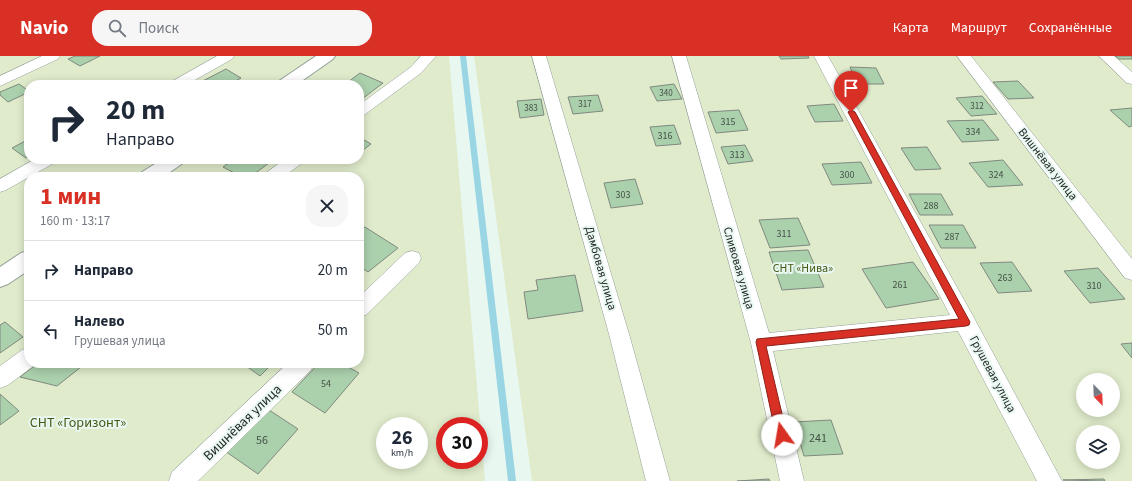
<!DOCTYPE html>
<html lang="ru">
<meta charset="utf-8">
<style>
body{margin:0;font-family:"Source Sans 3",sans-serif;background:#f6f6f7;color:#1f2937;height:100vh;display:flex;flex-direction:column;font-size:15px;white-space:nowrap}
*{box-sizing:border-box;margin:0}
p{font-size:13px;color:#747a83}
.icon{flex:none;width:22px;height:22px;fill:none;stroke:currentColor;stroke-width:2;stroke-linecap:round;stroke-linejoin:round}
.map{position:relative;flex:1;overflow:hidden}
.sheet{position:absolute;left:24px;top:116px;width:340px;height:196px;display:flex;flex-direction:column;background:#fff;border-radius:16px;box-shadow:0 2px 10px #0003}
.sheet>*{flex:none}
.hud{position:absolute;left:24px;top:24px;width:340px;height:84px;border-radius:16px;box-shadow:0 2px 10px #0003;background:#fff;color:#1f2937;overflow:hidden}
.needle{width:26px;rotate:157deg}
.buttons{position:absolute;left:1076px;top:317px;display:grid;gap:8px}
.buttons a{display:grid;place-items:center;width:44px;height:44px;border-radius:50%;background:#fff;box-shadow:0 2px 10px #0003;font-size:20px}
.speed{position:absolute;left:376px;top:361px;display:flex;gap:8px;font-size:20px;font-weight:700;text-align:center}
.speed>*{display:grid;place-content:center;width:52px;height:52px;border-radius:50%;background:#fff;box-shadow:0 2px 10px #0003;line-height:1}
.speed small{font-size:10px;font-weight:400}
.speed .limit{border:6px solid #d22;background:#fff;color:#111}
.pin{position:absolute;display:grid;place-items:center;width:34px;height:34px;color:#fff;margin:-41px -17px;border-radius:50% 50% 50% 0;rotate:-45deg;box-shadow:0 0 4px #0007}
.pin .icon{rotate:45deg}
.me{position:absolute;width:44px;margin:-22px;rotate:347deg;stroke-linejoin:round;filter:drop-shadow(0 0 3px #0008)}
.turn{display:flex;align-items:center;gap:14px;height:84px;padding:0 16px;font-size:18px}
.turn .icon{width:52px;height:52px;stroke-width:2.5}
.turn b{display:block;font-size:28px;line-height:34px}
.round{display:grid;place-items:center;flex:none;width:42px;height:42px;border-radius:16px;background:#f6f6f7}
.summary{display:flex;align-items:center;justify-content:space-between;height:68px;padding:0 16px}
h1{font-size:24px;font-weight:700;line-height:30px;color:#d93025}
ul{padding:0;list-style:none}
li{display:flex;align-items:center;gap:12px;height:60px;padding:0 16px;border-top:1px solid #e0e1e3}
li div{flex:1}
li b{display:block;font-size:15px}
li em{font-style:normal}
header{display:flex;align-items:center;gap:24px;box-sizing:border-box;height:56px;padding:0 20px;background:#d93025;color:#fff}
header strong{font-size:19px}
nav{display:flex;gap:22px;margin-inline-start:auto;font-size:14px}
.search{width:280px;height:36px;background:#f6f6f7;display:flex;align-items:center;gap:10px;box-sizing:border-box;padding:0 14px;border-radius:16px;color:#747a83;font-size:15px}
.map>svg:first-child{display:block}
.green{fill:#dfebcb;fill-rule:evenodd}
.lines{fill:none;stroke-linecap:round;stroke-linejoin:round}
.stream{fill:#9ad5e3;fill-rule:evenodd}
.building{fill:#abd0ac;stroke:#808980}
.minor-casing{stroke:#94a19b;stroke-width:1}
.tertiary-casing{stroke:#94a19b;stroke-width:2}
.minor{fill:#fff;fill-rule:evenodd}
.tertiary{fill:#fff;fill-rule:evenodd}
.route{fill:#d93025;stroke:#8d1f18}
.labels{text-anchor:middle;stroke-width:4;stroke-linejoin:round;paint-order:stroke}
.far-number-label{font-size:9px;fill:#455248}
.number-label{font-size:10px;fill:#455248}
.street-label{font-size:12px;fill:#232826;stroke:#e9f7f1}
.park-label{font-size:12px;fill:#465915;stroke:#e9f7f1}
.near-number-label{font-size:12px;fill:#455248}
.near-park-label{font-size:14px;fill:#465915;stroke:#e9f7f1}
.near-street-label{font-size:14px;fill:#232826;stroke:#e9f7f1}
</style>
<header>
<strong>Navio</strong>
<div class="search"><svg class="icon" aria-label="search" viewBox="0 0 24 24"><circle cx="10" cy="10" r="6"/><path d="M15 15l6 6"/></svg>Поиск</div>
<nav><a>Карта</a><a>Маршрут</a><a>Сохранённые</a></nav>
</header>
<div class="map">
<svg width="1132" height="425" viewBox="0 0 1132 425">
<rect width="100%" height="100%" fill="#e9f7f1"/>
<g class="green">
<path d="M0,0H449L485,425H0ZM29,29H359V103H29ZM29,121H359V307H29ZM385,370H419V404H385ZM445,370H479V404H445Z"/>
<path d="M474,0H1132V425H532ZM1083,324H1113V354H1083ZM1083,376H1113V406H1083Z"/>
</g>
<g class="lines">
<path class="stream" d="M460,0H466L516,425H508Z"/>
</g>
<g class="building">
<path d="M75,0H100L80,10L68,3Z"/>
<path d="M779,0H808L809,2L781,3Z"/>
<path d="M1115,0H1132V3H1119Z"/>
<path d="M850,11L876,12L884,28H857Z"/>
<path d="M226,13L241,22L228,29L197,28Z"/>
<path d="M360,17L383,27L362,43L359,42V29H344Z"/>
<path d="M1018,25L1034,42L1008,43L993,26Z"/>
<path d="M19,28L29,35V36L8,46L0,39V36Z"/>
<path d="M674,28L682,43L657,45L650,31Z"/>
<path d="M598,39L603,55L573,58L568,41Z"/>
<path d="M982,40L997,58L971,60L956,42Z"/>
<path d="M541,43L544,59L520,62L517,45Z"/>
<path d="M834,48L843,65L815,66L807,50Z"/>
<path d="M1132,52V70L1129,71L1110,54Z"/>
<path d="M739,54L748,74L716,77L708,56Z"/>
<path d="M983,64L999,84L962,86L947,65Z"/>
<path d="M674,69L681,88L656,90L650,71Z"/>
<path d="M359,81L371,88L359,97Z"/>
<path d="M29,83V101L26,102L12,92Z"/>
<path d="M745,89L753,105L728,108L721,91Z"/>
<path d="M927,91L941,113L915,114L901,92Z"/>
<path d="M234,103H270L273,104L250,121H242L223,111Z"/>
<path d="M1003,104L1023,129L988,131L969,107Z"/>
<path d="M861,106L872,127L832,129L822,108Z"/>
<path d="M635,123L643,148L611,152L604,127Z"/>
<path d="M909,138H941L953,159H920Z"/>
<path d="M798,162L810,189L770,192L759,164Z"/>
<path d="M929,169H963L976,192H941Z"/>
<path d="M365,171L398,192L368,216L359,210V175Z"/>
<path d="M808,194L824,231L782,234L769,196Z"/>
<path d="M913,206L939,243L886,252L862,213Z"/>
<path d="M1012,206L1032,235L998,237L980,207Z"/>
<path d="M1098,212L1125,243L1090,247L1064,215Z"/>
<path d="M575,219L583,255L528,263L524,236L538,234L536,224Z"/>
<path d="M5,266L23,281L0,297V269Z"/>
<path d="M1132,287V302L1121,288Z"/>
<path d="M38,307H86L57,330L20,321Z"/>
<path d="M242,307H273L260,320Z"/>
<path d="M319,307H341L359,317L325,357L292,336Z"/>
<path d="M0,338L19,355L0,369Z"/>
<path d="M266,352L298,373L258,418L225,395Z"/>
<path d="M831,364L843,398L804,400L794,366Z"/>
<path d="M769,423L770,425H737Z"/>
<path d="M1104,423L1105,425L1063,424Z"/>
</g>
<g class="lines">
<g class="minor-casing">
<g id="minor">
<path d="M42,0H60L58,3L0,30V20Z"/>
<path d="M217,0H234L232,3L186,29H169L171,26Z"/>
<path d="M421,0H436L421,17L364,59L359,61V49L411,11Z"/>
<path d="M532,0H546L629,278L670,425H646L609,278Z"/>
<path d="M672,0H686L769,277L950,259L814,0H828L973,260L1062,425H1037L958,275L773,295L804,425H780L751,287Z"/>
<path d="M957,0H971L1132,203V224L1125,222Z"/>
<path d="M1099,0H1114L1132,16V28L1127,27Z"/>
<path d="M35,103H56L54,107L6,134L0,136V123Z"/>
<path d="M285,103H304L302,107L283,121H264L266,117Z"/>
<path d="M412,195L419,197L421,202L419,207L366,259L359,261V241L405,197Z"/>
<path d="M29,292V307L36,308L8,329L0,332V310L22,294Z"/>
<path d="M288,307H314L311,314L198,425H169L172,416Z"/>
</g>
</g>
<g class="tertiary-casing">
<g id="tertiary">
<path d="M316,0H335L333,3L296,29H277L279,25Z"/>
<path d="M163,103H185L183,107L163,121H139L142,116Z"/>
<path d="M29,195V214L8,228L0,231V211L21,197Z"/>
</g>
</g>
<use href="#minor" class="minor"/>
<use href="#tertiary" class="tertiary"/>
</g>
<path class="route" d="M851,54L855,56L970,266L969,269L966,270L766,290L787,379L786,383L782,384L778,383L776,379L756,286L757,283L959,263L848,56Z"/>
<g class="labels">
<g class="far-number-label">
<text x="666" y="40">340</text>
<text x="585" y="51">317</text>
<text x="977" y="53">312</text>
<text x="531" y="55">383</text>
</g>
<g class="number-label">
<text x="728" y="69">315</text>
<text x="973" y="79">334</text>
<text x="665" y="83">316</text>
<text x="737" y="102">313</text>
<text x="847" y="122">300</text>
<text x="996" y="122">324</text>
<text x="623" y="142">303</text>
<text x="931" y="153">288</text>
<text x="784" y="181">311</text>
<text x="952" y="184">287</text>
<text x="1005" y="225">263</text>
<text x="900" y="232">261</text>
<text x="1094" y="233">310</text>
<text x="326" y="331">54</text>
</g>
<g class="street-label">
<text transform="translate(1048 108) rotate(52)" y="4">Вишнёвая улица</text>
<text transform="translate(601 212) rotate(74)" y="4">Дамбовая улица</text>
<text transform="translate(739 212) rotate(74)" y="4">Сливовая улица</text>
<text transform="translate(993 318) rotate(62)" y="4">Грушевая улица</text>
</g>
<g class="park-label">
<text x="803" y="216">СНТ «Нива»</text>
</g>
<g class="near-number-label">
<text x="818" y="386">241</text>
<text x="262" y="388">56</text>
</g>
<g class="near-park-label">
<text x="78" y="371">СНТ «Горизонт»</text>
</g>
<g class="near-street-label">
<text transform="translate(242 366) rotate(-44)" y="5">Вишнёвая улица</text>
</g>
</g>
</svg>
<div class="buttons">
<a><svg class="needle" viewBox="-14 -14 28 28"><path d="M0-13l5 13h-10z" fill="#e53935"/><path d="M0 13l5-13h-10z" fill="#747a83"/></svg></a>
<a><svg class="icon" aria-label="layers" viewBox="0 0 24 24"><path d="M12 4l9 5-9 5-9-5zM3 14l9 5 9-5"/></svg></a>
</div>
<div class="speed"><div>26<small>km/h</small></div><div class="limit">30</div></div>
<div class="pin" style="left:851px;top:56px;background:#d93025"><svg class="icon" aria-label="arrive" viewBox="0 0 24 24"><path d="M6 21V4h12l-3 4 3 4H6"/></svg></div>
<svg class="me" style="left:782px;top:379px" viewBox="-20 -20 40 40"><circle r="19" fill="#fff"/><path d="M0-13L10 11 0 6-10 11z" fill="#d93025"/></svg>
<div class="hud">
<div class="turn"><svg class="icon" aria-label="right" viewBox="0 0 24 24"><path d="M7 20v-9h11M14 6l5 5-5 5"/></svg><div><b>20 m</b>Направо</div></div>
</div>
<section class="sheet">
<div class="summary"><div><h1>1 мин</h1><p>160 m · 13:17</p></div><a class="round"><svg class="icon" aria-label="close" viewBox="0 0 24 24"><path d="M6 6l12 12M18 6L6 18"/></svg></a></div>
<ul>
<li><svg class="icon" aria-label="right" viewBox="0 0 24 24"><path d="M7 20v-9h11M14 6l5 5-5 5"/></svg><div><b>Направо</b></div><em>20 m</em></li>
<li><svg class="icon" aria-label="left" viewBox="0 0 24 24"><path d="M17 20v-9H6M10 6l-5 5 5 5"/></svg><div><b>Налево</b><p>Грушевая улица</p></div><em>50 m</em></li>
</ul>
</section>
</div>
